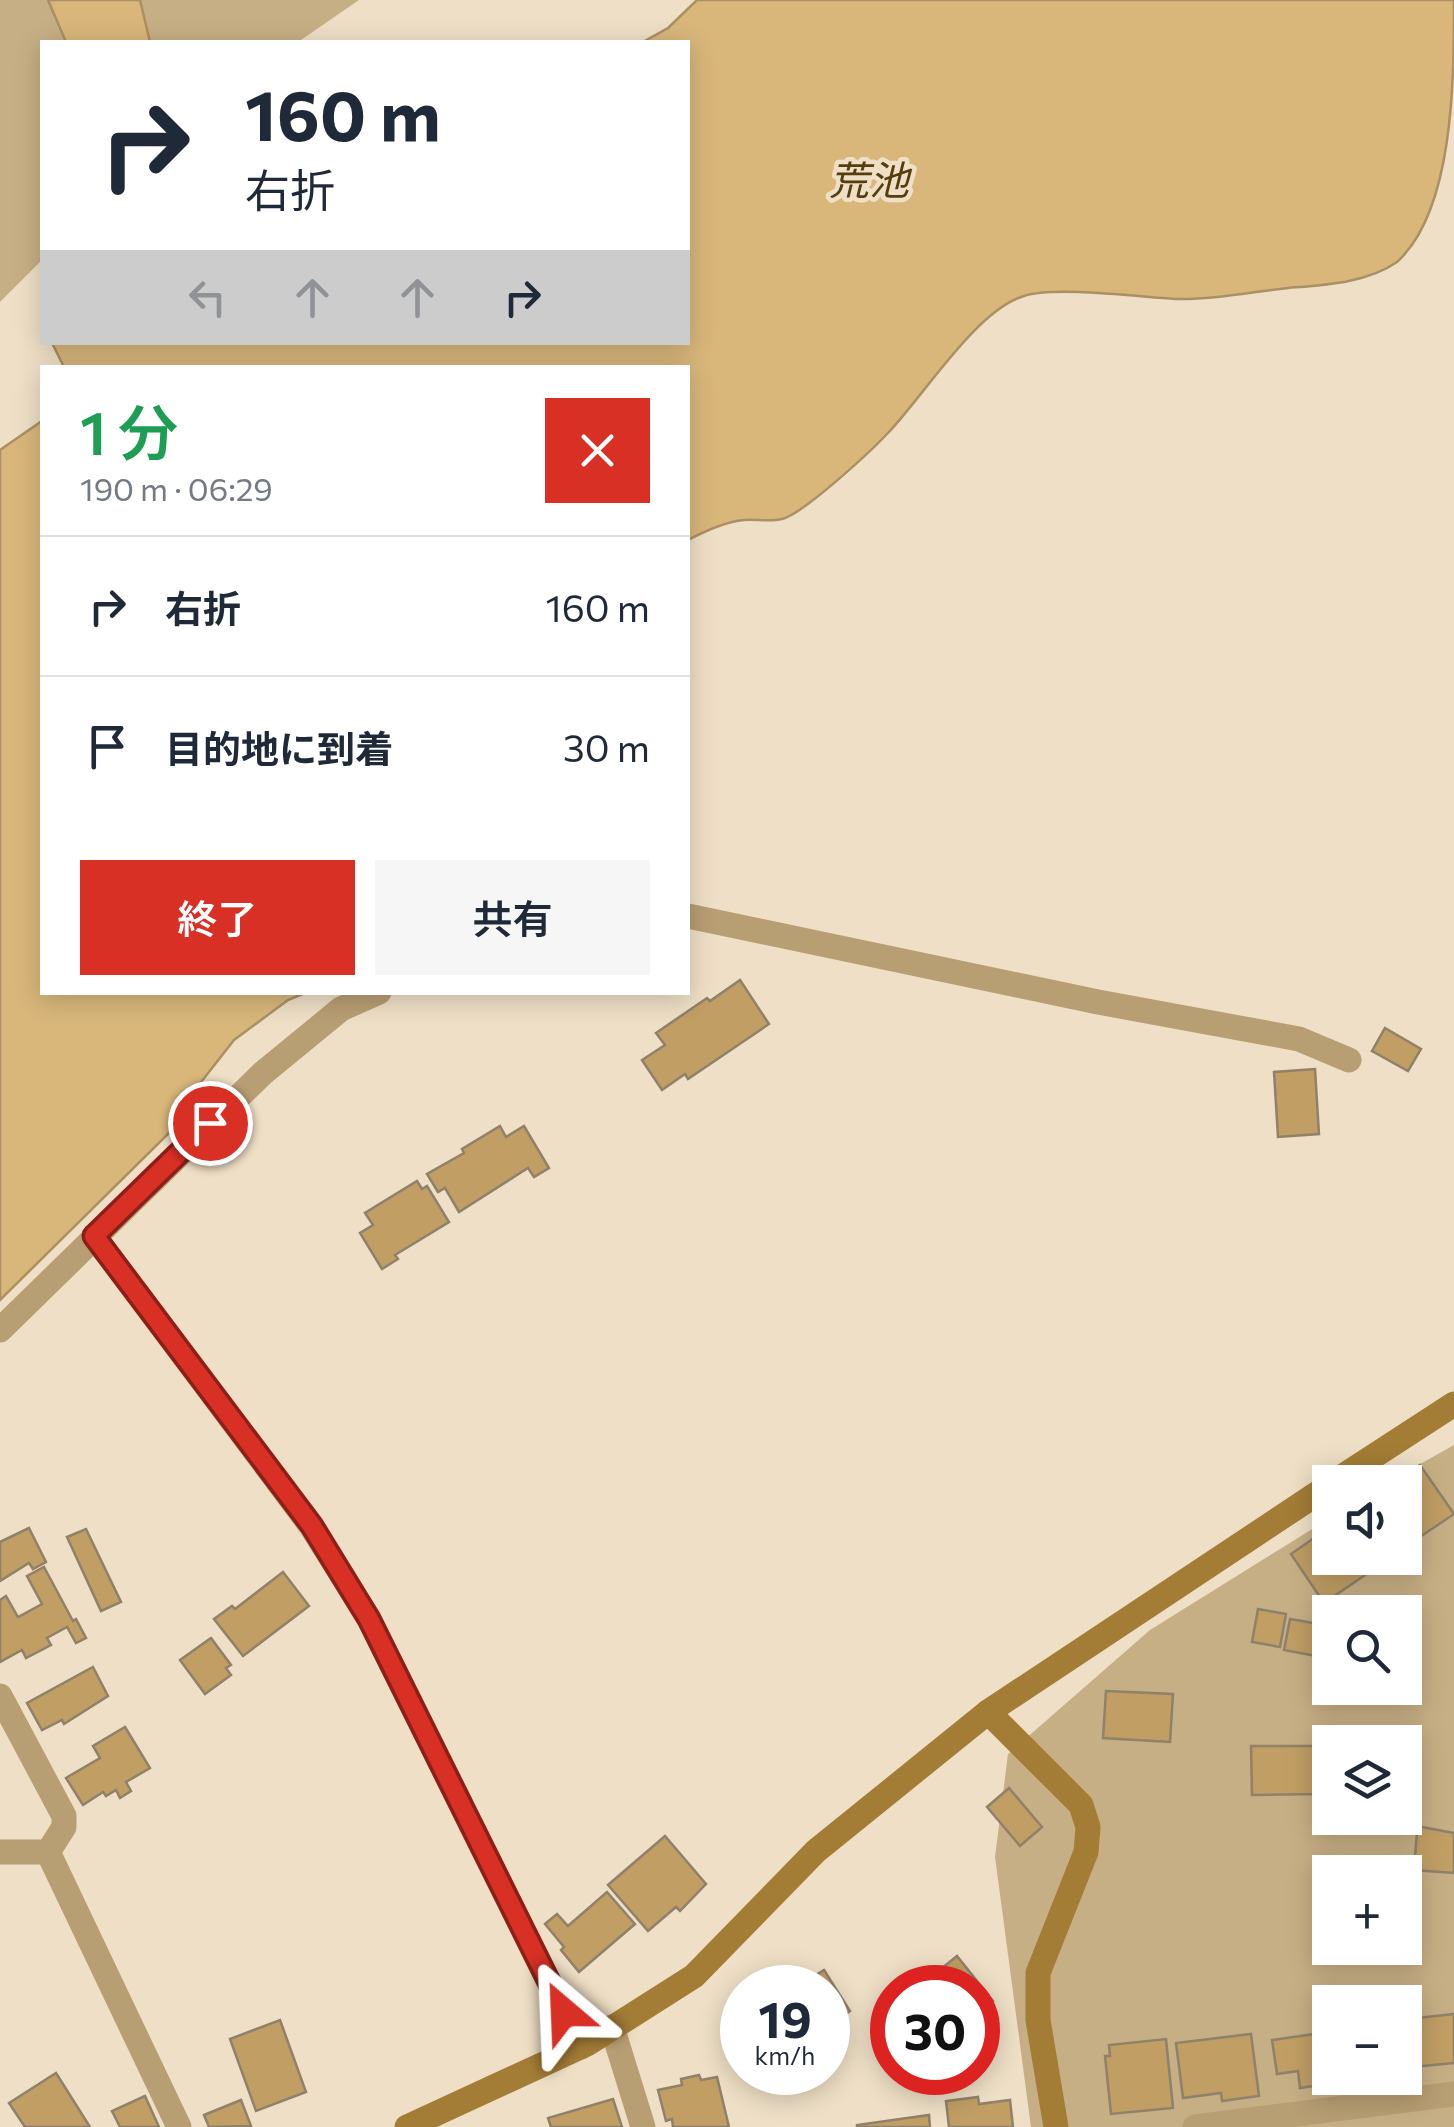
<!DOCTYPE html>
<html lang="ja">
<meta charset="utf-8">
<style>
body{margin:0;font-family:Commissioner,"Noto Sans JP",sans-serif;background:#f6f6f7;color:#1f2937;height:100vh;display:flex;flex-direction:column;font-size:38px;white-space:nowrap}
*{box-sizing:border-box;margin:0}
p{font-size:32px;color:#747a83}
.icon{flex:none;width:55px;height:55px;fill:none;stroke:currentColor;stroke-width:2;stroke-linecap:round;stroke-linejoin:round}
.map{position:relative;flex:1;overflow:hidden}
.side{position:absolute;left:40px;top:365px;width:650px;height:630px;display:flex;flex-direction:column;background:#fff;border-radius:0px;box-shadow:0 5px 25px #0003}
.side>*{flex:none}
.hud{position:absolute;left:40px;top:40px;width:650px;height:305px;border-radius:0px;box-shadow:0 5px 25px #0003;background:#fff;color:#1f2937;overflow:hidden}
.buttons{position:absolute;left:1312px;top:1465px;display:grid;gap:20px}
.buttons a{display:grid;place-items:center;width:110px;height:110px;border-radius:0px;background:#fff;box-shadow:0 5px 25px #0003;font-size:50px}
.speed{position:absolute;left:720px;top:1965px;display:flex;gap:20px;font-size:50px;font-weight:700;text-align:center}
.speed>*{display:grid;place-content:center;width:130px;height:130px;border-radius:50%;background:#fff;box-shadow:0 5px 25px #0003;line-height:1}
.speed small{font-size:25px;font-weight:400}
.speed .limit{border:15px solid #d22;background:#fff;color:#111}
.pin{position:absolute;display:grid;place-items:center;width:85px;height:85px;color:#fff;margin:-42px;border:5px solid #fff;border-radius:50%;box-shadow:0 2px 10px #0007}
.me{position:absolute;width:110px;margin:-55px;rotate:334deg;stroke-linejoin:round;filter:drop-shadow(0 0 8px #0008)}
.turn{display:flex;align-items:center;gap:35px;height:210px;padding:0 40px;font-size:45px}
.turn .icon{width:130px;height:130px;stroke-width:2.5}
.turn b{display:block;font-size:70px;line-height:85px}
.lanes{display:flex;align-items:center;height:95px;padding:0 40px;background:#0003;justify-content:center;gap:50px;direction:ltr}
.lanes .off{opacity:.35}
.round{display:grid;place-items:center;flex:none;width:105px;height:105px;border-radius:0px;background:#f6f6f7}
.overview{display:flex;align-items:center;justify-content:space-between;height:170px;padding:0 40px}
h1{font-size:60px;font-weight:600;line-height:75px;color:#1e9e55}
.primary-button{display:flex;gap:20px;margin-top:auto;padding:20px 40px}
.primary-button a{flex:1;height:115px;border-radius:0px;background:#d93025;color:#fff;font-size:40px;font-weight:600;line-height:115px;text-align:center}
.primary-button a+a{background:#f6f6f7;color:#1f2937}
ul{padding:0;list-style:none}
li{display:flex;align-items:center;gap:30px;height:140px;padding:0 40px;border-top:2px solid #e0e1e3}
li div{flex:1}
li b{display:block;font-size:38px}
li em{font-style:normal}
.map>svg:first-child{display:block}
.green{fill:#c7af85;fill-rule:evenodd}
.water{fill:#d9b77b;stroke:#aa9063;stroke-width:2.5}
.building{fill:#c09e64;stroke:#8f816a;stroke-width:2.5}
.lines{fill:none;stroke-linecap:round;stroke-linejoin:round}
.street{stroke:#b89e73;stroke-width:25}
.secondary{stroke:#a37d36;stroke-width:25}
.route-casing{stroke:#8d1f18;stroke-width:25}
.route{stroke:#d93025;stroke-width:18}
.labels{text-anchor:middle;stroke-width:9;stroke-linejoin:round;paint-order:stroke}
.water-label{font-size:40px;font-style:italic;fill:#553d0d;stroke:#efdfc6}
</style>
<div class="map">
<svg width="1454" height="2127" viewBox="0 0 1454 2127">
<rect width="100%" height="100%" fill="#efdfc6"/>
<g class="green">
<path d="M0,0H359L298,42H42V260L0,302Z"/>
<path d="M1454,1445V2127H1031L995,1857L1008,1754L1150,1630L1330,1518V1558H1405V1482H1388ZM1330,1612H1405V1688H1330ZM1330,1742H1405V1818H1330ZM1330,1872H1405V1948H1330ZM1330,2002H1405V2078H1330Z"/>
</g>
<g class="water">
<path d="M48,0H140L150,42H66Z"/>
<path d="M697,0H1454C1454,80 1454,210 1397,262C1367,283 1324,285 1288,288C1251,292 1212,300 1175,299C1139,297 1056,286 1024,296C976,310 923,397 887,434C870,452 803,514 782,519C770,522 756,519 744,520C724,522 705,531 688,540V368L64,367L52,343L688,342V42H643L668,28Z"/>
<path d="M42,421V992L305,993L288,1000L234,1040L198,1086L168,1134L0,1300V450Z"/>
</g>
<g class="building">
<path d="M740,980L769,1024L688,1079L685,1074L662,1090L642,1060L665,1045L656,1033L707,998L710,1001Z"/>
<path d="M1385,1028L1421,1049L1408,1071L1372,1051Z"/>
<path d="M1315,1069L1319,1134L1278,1137L1274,1072Z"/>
<path d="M500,1126L506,1137L524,1126L549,1168L534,1177L528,1168L459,1212L445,1188L438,1192L427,1174L464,1153L462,1149Z"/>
<path d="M417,1181L422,1189L427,1186L449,1222L395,1255L398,1259L382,1269L360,1233L373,1225L365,1213Z"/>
<path d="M1420,1465L1454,1514L1405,1547V1482H1395Z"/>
<path d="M1330,1527V1558H1390L1324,1603L1291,1554Z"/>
<path d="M29,1528L46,1562L33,1569L29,1563L0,1581V1542Z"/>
<path d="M86,1529L121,1602L101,1611L67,1537Z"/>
<path d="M44,1567L73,1621L76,1619L86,1638L76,1643L67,1627L47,1638L51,1645L26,1658L22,1650L0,1662V1600L6,1596L18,1617L42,1604L27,1576Z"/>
<path d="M283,1572L309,1606L243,1656L214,1619L232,1606L235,1609Z"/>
<path d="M1258,1609L1286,1614L1280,1647L1252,1642Z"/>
<path d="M1320,1615L1330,1616L1327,1658L1284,1650L1290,1619L1319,1624Z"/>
<path d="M211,1638L231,1665L226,1668L231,1675L205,1694L180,1660Z"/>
<path d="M93,1667L108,1696L64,1724L62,1720L42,1730L27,1703Z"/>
<path d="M1106,1691L1173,1694L1170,1742L1103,1738Z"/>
<path d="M125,1727L150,1768L126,1782L131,1791L120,1798L116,1790L106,1796L103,1792L83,1805L66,1778L100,1758L93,1746Z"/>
<path d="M1251,1746H1317L1318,1794L1252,1795Z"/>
<path d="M1009,1788L1042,1827L1020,1846L987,1807Z"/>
<path d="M1411,1825L1454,1833V1873L1414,1870L1417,1831H1411Z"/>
<path d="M665,1836L706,1884L680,1911L676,1907L648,1931L608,1885Z"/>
<path d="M607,1892L635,1924L579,1972L561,1950L564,1947L545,1924L557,1914L568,1926Z"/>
<path d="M957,1956L993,2001L978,2013V1988H917Z"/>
<path d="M824,1970L850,2011L828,2025V1988H796Z"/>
<path d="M1454,2014V2063L1413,2067L1407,2019Z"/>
<path d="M280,2020L306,2092L256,2111L230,2039Z"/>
<path d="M1328,2032L1330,2078H1367L1300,2088L1298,2071L1277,2074L1272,2040Z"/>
<path d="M1251,2034L1259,2096L1222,2101L1221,2093L1183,2098L1176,2043Z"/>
<path d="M1166,2039L1173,2108L1111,2114L1105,2056H1110L1109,2045Z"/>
<path d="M56,2073L90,2127H25L9,2103Z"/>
<path d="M699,2075L701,2080L717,2077L729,2127H673L672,2119L666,2121L658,2090L682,2085L681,2079Z"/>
<path d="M145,2096L159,2127H120L112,2111Z"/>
<path d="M978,2097L979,2104L1010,2100L1013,2127H949L946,2101Z"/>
<path d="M613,2099L622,2127H551L548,2118Z"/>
<path d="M241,2100L251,2126L209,2127L204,2115Z"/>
<path d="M929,2115L930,2127H857V2125Z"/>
</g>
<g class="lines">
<g class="street">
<path d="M688,916L1098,1002L1299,1039L1349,1060"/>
<path d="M94,1236L311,1526L369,1619L581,2047"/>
<path d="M0,1330L263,1073L341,1009L379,992"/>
<path d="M0,1696L64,1816V1827L48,1852"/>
<path d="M0,1852H48"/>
<path d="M48,1852L179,2127"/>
<path d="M612,2027L643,2127"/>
<path d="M1195,2127L1454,2094"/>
</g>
<g class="secondary">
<path d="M1334,1482L1454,1404"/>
<path d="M988,1712L1081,1805L1088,1827L1086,1852L1038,1973V2020L1056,2127"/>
<path d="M407,2127L587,2044L694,1976L816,1851L988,1712L1330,1485"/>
</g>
</g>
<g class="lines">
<g class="route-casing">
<path id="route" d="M210,1123L94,1236L312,1526L369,1619L564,2012"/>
</g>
<use href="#route" class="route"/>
</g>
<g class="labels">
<g class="water-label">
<text x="869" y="195">荒池</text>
</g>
</g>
</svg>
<div class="buttons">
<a><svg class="icon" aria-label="sound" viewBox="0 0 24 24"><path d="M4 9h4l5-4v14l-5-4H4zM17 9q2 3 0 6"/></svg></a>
<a><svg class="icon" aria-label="search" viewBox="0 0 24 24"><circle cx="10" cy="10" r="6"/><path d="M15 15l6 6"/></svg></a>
<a><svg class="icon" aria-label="layers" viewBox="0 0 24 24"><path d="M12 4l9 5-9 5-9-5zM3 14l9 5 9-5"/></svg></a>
<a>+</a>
<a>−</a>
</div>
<div class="speed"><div>19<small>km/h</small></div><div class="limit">30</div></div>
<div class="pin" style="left:210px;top:1123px;background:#d93025"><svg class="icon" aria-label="arrive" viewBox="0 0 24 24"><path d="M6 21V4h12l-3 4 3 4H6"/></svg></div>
<svg class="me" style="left:564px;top:2012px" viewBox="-20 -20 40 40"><path d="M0-17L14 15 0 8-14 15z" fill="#d93025" stroke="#fff" stroke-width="4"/></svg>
<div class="hud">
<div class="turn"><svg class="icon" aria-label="right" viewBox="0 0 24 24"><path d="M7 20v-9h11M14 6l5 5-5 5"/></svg><div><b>160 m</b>右折</div></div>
<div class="lanes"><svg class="icon off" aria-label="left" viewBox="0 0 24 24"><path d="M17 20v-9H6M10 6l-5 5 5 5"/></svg><svg class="icon off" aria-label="ahead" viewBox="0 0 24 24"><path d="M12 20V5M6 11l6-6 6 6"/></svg><svg class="icon off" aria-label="ahead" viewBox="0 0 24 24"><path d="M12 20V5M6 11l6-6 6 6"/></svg><svg class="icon" aria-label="right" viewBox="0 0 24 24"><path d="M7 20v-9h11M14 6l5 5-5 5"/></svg></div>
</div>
<section class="side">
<div class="overview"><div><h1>1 分</h1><p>190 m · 06:29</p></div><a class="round" style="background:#d93025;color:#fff"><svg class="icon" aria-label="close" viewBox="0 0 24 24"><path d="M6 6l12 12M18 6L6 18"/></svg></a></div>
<ul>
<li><svg class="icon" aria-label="right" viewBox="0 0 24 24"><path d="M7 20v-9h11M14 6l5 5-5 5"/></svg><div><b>右折</b></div><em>160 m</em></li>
<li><svg class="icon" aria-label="arrive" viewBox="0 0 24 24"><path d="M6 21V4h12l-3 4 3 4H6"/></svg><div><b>目的地に到着</b></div><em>30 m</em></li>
</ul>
<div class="primary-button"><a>終了</a><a>共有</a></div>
</section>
</div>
